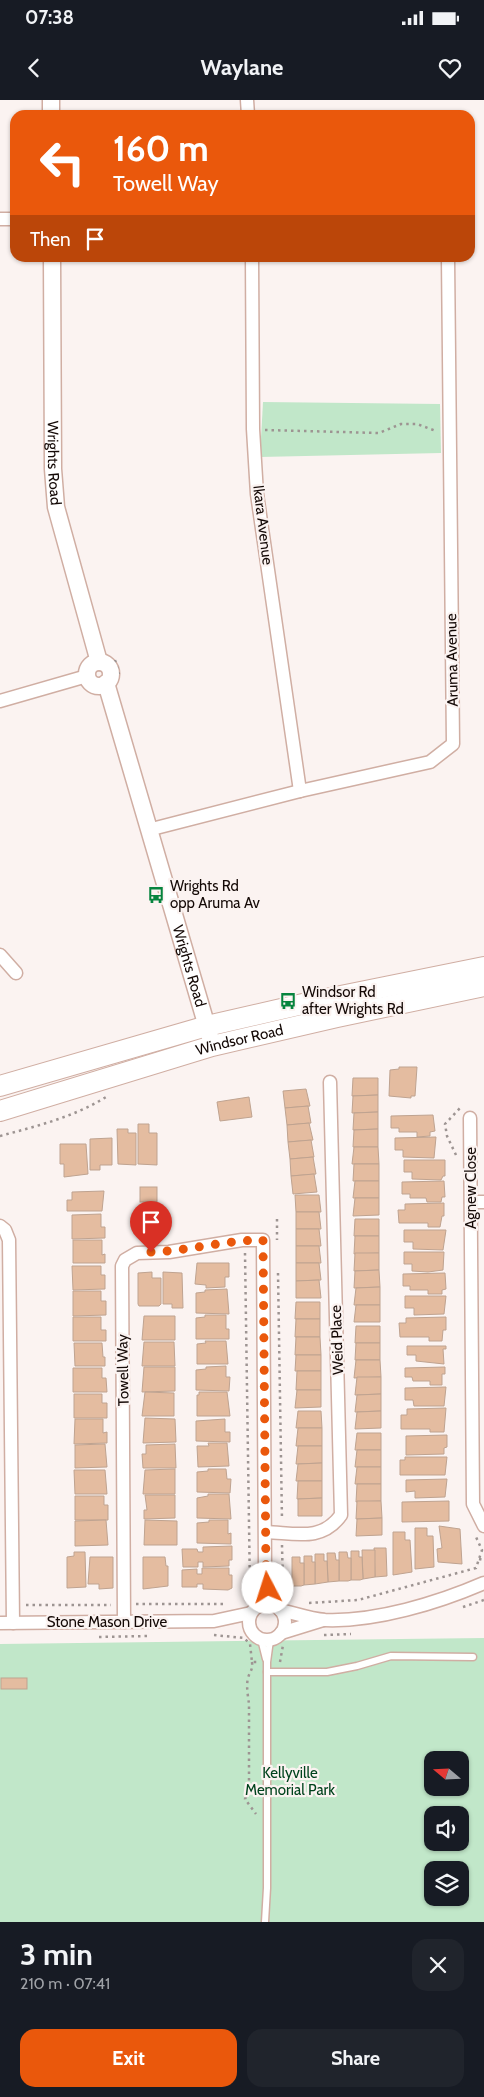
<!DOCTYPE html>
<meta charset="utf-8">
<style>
body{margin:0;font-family:Cabin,sans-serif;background:#20242c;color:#f1f3f6;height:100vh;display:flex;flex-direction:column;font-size:19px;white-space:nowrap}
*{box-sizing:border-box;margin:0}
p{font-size:16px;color:#9ea1a6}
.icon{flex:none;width:28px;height:28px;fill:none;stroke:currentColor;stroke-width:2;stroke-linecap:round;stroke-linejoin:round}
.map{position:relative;height:1822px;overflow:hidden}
.drawer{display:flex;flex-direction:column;background:#171b24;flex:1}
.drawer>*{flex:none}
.hud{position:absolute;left:10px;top:10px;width:465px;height:152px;border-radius:15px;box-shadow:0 1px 4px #0004;background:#ea580c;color:#fff;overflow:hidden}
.needle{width:32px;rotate:289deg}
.fabs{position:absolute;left:424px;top:1651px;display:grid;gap:10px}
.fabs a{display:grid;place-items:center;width:45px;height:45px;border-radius:10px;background:#171b24;box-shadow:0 1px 4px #0004;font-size:25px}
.pin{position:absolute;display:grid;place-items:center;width:42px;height:42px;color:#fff;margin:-51px -21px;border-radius:50% 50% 50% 0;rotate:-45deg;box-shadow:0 0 5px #0007}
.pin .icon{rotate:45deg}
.me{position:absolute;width:55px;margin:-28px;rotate:355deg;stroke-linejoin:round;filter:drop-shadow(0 0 4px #0008)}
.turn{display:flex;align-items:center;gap:18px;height:105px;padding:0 20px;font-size:22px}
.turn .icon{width:65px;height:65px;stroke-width:2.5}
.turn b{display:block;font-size:35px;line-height:42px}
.then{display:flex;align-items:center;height:48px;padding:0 20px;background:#0003;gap:10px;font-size:19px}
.round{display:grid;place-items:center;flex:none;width:52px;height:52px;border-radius:15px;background:#20242c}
.headline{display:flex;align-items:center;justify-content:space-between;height:85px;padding:0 20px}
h1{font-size:30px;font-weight:700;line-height:38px}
.primary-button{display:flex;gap:10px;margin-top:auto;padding:10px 20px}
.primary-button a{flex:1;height:58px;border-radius:15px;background:#ea580c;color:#fff;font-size:20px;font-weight:700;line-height:58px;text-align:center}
.primary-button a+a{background:#20242c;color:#f1f3f6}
.status{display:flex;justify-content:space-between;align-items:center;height:35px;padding:0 25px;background:#171b24;direction:ltr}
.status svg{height:14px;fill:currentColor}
header{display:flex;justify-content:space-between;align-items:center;height:65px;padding:0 20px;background:#171b24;font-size:22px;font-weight:700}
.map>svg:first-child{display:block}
.green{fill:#c1e7c9;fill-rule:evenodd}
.building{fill:#e4bca0;stroke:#bfa390}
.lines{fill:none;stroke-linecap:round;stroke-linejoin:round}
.service-casing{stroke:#d0aea3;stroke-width:9}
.minor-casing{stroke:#d0aea3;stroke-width:15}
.tertiary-casing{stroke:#d0aea3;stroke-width:19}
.primary-casing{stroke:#d0aea3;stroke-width:22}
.path{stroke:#9d9492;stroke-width:2.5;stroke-dasharray:2.5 4;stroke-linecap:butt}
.service{stroke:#fff;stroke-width:6}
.minor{stroke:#fff;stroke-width:12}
.tertiary{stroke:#fff;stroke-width:16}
.primary{stroke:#fff;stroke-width:20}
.route{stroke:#ea580c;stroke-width:9;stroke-dasharray:0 16.2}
.labels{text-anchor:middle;stroke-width:4.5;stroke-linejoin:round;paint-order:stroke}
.street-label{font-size:15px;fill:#140906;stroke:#fbf3f1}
.poi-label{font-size:15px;fill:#140906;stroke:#fbf3f1;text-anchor:start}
.park-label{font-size:15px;fill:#00431d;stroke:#fbf3f1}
</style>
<div class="status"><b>07:38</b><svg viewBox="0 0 49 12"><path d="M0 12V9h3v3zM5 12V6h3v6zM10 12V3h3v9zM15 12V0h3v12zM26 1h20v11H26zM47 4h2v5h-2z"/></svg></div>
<header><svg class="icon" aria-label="back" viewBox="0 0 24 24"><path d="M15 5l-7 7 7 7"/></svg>Waylane<svg class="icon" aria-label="heart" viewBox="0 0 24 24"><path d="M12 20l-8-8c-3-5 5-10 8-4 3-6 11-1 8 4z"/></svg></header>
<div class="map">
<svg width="484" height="1822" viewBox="0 0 484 1822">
<rect width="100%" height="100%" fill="#fbf3f1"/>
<g class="green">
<path d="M263,302L440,304L441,353L260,357Z"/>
<path d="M484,1538V1822H0V1544ZM432,1660H460V1688H432ZM432,1715H460V1742H432ZM432,1770H460V1798H432Z"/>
</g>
<g class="building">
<path d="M399,967H417L415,996H411V998L389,996L390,970L399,969Z"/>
<path d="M353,978H378V995L352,996Z"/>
<path d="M306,989L310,1006L285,1008L283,991Z"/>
<path d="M378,995V1012L352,1013L353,996Z"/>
<path d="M249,997L252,1017L220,1021L217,1002Z"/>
<path d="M308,1006L311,1023L287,1025L285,1008Z"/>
<path d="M378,1012V1029L353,1030L354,1013Z"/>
<path d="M433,1015L435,1031L430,1032V1036L417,1037V1032H399V1028H391V1016Z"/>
<path d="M309,1023L313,1040L288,1042L287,1025Z"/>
<path d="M138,1024H149V1033H157V1065L138,1064Z"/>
<path d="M117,1029H128V1033H136V1065L118,1064Z"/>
<path d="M378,1029V1047H353L354,1030Z"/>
<path d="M436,1037L434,1058L403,1057V1050H395V1038Z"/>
<path d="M112,1038V1065H100V1070H90V1039Z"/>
<path d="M311,1040L314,1057L290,1059L288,1042Z"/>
<path d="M60,1044H86L88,1074L64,1077V1064H60Z"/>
<path d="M354,1047H378L379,1064H352Z"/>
<path d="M313,1057L316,1074L291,1076L290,1059Z"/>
<path d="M404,1060H445V1076H443L441,1080L412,1079V1072H404Z"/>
<path d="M354,1064H379V1081H353Z"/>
<path d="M314,1074L317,1092L293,1094L291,1076Z"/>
<path d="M355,1081H379V1098H353Z"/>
<path d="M444,1081L445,1097H442L441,1102H427L426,1098H410V1094H402V1082Z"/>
<rect x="140" y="1087" width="17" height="15"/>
<path d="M104,1091L102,1111H67V1100H72V1092Z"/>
<path d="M295,1095H319L321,1112H296Z"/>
<path d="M355,1098H379V1115L353,1116Z"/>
<path d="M444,1103V1116H442L440,1127H428V1123H399L398,1110H405V1104Z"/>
<path d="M137,1108H157V1134L137,1136Z"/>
<path d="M296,1112H319L321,1129H296Z"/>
<path d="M101,1114V1127H105V1138L72,1139V1115Z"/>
<path d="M355,1119H379V1136H354Z"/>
<path d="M296,1129H319L321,1146H296Z"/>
<path d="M404,1130H446L443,1150L413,1149V1142H404Z"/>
<path d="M355,1136H379V1153L354,1154Z"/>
<path d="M73,1140H102V1155L105,1154V1163H73Z"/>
<path d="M296,1146H319L321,1163H296Z"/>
<path d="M404,1152H444L443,1170L428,1172L412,1171V1164H404Z"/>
<path d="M355,1153H379V1170L354,1171Z"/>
<path d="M197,1163H229V1177H225V1187L206,1188V1185L195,1184Z"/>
<path d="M296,1163H319L321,1180L296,1181Z"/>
<path d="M72,1166H101V1175H105V1189L73,1190Z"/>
<path d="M379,1170L380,1187L354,1188L355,1171Z"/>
<path d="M152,1172V1178H161V1204L159,1206H139L138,1204V1173Z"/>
<path d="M163,1172L182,1173L183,1208H172V1204H163Z"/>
<path d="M445,1173L446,1189L442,1190V1194H428V1190H410V1186H403V1174Z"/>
<path d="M319,1180L321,1198H296V1181Z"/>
<path d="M380,1187V1205H354L356,1188Z"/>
<path d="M227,1189L229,1214L196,1213V1193L205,1192V1190Z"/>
<path d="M73,1191H101V1201H106V1215L73,1216Z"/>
<path d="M405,1196H446L444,1214L414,1215V1208H405Z"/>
<path d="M296,1202H320V1219H295Z"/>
<path d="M356,1205H380V1222H354Z"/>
<path d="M205,1215H226V1229H229V1239H196V1218L205,1217Z"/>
<path d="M144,1216H175V1240H142Z"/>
<path d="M73,1217H101V1230H106V1241H73Z"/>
<path d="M446,1217V1230H443L442,1241H429V1237H400L399,1223H406V1218Z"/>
<path d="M296,1219H320V1237H295Z"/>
<path d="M356,1226H380V1243H355Z"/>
<path d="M296,1237H320L321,1255H295Z"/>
<path d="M205,1241H226L228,1264H197V1244L206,1243Z"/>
<path d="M144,1242H174L175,1266H142Z"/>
<path d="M74,1243H102L103,1257H105V1266H75Z"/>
<path d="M356,1243H380V1260H355Z"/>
<path d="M407,1246H446V1249H443L444,1264L416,1261V1255H407Z"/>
<path d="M296,1255H321V1271H295Z"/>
<path d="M356,1260H380L381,1277L354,1278Z"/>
<path d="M226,1266V1277H230L229,1291L196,1290V1270L206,1269V1267Z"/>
<path d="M144,1267H175V1291L142,1292Z"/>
<path d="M445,1267V1274H442V1285H430V1281H413L412,1277H405V1268Z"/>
<path d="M73,1268H102V1278H106L107,1292H73Z"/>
<path d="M297,1271H321V1290H296Z"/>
<path d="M357,1277H381V1294L355,1295Z"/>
<path d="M446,1287L444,1306H414L413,1300H405V1288Z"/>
<path d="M297,1290H321V1307L295,1308Z"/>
<path d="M145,1292L174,1293V1316H142Z"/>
<path d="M199,1292H227L230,1316H197V1295H199Z"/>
<path d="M74,1294H102V1303H107V1318H74Z"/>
<path d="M381,1294V1311L355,1312L357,1295Z"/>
<path d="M446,1308L444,1332H430V1329H401V1315H407V1309Z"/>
<path d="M298,1311H321L322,1328H296Z"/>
<path d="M381,1311V1328L355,1329L357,1312Z"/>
<path d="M145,1318L175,1319L176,1342L143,1343Z"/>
<path d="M75,1319H103V1333L107,1332V1343L74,1344Z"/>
<path d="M225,1319V1332H230V1342L196,1341V1321Z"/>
<path d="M298,1328H322V1346H296Z"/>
<path d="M357,1333H381V1350H355Z"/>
<path d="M447,1335V1347L444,1348V1354L406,1355V1336Z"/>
<path d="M208,1343H227L229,1366L198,1367L197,1346H209Z"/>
<path d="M105,1344L107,1367L75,1368V1345Z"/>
<path d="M175,1344L176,1368H143L142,1354H146V1345Z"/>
<path d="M298,1346H322V1363L296,1364Z"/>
<path d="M357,1350H381V1367H355Z"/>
<path d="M405,1357H447L445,1375H400V1360H405Z"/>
<path d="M322,1363V1381H296L298,1364Z"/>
<path d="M357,1367H381V1384H355Z"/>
<path d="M175,1369V1394H143L145,1370Z"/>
<path d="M208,1369H226L227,1379H231L230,1393L197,1392V1372L208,1371Z"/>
<path d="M74,1370H105L107,1394H75Z"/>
<path d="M447,1379L445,1397L415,1398V1391L406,1392V1380Z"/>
<path d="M298,1381H322V1398L297,1399Z"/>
<path d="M357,1384H381V1401L356,1402Z"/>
<path d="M208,1394H229L231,1419L197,1418V1398L208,1396Z"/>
<path d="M145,1395H175V1418L144,1419V1410H147Z"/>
<path d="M75,1396H104V1405H108V1420H75Z"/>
<path d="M322,1398V1416H298V1399Z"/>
<path d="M357,1401H381L382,1418L356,1419Z"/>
<path d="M449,1401V1421L402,1422V1402Z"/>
<path d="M382,1418V1435L356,1436L357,1419Z"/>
<path d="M106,1420L108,1445L75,1446V1421Z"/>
<path d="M145,1420L177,1421V1445H144Z"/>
<path d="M209,1420H228V1434L231,1433V1444L197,1443V1423L209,1422Z"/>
<path d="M439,1426L460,1429L462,1464L438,1462L437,1449L442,1448Z"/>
<path d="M415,1428H427V1436H433L434,1467L415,1469Z"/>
<path d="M393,1432H405V1440H410L412,1472L393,1475Z"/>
<path d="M232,1446V1460H229V1466L203,1467V1462H198V1467H183L182,1449H197L198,1452H203V1447Z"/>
<path d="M374,1448H386L387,1476L375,1477Z"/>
<path d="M362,1450H375V1477L363,1479Z"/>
<path d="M351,1451H359V1457H362L363,1479L360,1480H351Z"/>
<path d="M74,1452H85L86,1487L67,1488V1457L74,1456Z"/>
<path d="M339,1452H347L348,1458H351V1480L348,1481H339Z"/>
<path d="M327,1453H335L336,1460H339V1481L328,1482Z"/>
<path d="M315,1454H324V1461H327L328,1482L315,1484Z"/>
<path d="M304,1456H312V1462H315V1484L304,1485Z"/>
<path d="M90,1457H113V1488L99,1489V1484H88Z"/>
<path d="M143,1457H165L166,1466H168V1486L143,1489Z"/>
<path d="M292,1457H300V1463H304V1485L301,1486H292Z"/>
<path d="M202,1468H229V1475H232V1488L228,1490L203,1489V1484H197V1487H182V1470L197,1469V1474H202Z"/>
<rect x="1" y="1578" width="26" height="11"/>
</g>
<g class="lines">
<g class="service-casing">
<g id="service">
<path d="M261,1539L266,1559"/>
<path d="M267,1572H327L357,1566L391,1556L473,1557"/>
<path d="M265,1822L267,1788V1562L270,1540"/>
</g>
</g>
<g class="minor-casing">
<g id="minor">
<path d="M247,0L248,15"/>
<path d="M0,119H15"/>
<path d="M252,158L253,329L257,394L300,691"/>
<path d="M0,601L87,576"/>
<path d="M148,730L300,691L430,662L453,644L448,158"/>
<path d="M0,855L16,873"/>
<path d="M470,1018L473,1404L484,1426"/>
<path d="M471,1102H484"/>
<path d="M0,1126L5,1130L9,1140L13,1523"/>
<path d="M266,1432C295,1433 322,1442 341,1415L330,982"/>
<circle cx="267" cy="1522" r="18"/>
<path d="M280,1510C294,1513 310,1519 325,1520C375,1522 438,1503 484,1483"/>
<path d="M124,1522L122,1166L125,1160L137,1153L169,1152L242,1140H263L265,1471L270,1504"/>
<path d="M0,1523L214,1521L251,1513"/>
<path d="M281,1533L323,1520"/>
</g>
</g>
<g class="tertiary-casing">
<g id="tertiary">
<path d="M51,0V15"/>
<path id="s1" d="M52,158L53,369L56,407L99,562"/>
<circle cx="99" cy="574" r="12"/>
<path id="s2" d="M106,583L210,937"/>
</g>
</g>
<g class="primary-casing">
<g id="primary">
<path d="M0,986L207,926L316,901L484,867"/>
<path id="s3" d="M0,1011L212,946L337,917L484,886"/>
</g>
</g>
<g class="path">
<path d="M265,330L379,333L401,324H417L436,331"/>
<path d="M115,560L119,574"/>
<path d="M0,1036C37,1026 74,1017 106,997"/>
<path d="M456,1055L447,1036L445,1024L461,1007"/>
<path d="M277,1119V1140"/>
<path d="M245,1153L250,1491L247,1500"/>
<path d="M278,1173L282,1420"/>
<path d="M282,1445L283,1490"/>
<path d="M479,1459L484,1460"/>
<path d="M309,1503L358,1500L476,1468L482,1450L476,1437"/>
<path d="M136,1504H226"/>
<path d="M26,1505H111"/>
<path d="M463,1507L484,1500"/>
<path d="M214,1535L244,1538L250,1544L252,1562H258"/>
<path d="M324,1535L351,1534"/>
<path d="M99,1537L148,1536"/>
<path d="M252,1562C253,1570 250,1571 248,1578C246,1586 248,1596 249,1604V1692L245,1699L256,1714"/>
<path d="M280,1562L283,1545"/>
</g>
<use href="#service" class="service"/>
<use href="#minor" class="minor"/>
<use href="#tertiary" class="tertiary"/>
<use href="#primary" class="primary"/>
</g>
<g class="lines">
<path class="route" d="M151,1152C189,1151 225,1140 263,1140L266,1471L268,1488"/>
</g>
<defs>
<g id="bus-bare" transform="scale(1.35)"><path d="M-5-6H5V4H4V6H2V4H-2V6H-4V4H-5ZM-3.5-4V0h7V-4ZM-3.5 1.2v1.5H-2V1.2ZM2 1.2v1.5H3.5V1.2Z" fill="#06843e" stroke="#fbf3f1" stroke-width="2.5" paint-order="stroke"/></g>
</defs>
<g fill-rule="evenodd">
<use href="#bus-bare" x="156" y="795"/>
<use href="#bus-bare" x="288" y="901"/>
</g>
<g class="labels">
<g class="street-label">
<text dy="5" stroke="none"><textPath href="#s1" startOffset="205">Wrights Road</textPath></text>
<text transform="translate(263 425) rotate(83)" y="5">Ikara Avenue</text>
<text transform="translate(452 560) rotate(-91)" y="5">Aruma Avenue</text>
<text dy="5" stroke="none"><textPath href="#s2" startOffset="295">Wrights Road</textPath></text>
<text dy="5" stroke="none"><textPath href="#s3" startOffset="250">Windsor Road</textPath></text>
<text transform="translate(471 1088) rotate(-90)" y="5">Agnew Close</text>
<text transform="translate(337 1240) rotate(-92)" y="5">Weid Place</text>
<text transform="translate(123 1270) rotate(-91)" y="5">Towell Way</text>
<text x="107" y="1527">Stone Mason Drive</text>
</g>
<g class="poi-label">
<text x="170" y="791">Wrights Rd<tspan x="170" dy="17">opp Aruma Av</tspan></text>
<text x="302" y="897">Windsor Rd<tspan x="302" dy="17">after Wrights Rd</tspan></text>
</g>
<g class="park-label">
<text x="290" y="1678">Kellyville<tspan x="290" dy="17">Memorial Park</tspan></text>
</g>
</g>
</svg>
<div class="fabs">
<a><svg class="needle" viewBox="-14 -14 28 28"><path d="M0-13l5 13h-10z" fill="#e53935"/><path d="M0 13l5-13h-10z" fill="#9ea1a6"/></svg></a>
<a><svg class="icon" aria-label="sound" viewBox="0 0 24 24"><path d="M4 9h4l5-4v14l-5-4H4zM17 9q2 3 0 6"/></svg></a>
<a><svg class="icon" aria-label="layers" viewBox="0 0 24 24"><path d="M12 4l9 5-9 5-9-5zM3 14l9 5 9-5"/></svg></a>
</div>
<div class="pin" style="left:151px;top:1152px;background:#d93025"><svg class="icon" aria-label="arrive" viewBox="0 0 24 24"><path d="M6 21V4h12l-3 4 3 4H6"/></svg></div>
<svg class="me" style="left:268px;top:1488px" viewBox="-20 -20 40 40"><circle r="19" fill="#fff"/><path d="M0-13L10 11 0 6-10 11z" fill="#ea580c"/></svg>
<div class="hud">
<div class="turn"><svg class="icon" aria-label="left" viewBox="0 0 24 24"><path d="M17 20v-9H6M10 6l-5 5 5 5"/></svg><div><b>160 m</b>Towell Way</div></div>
<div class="then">Then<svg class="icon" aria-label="arrive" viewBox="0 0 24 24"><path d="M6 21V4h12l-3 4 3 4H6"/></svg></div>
</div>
</div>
<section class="drawer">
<div class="headline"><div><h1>3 min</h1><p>210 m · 07:41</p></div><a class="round"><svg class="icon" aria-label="close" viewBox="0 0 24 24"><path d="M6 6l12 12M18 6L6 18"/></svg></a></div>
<div class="primary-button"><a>Exit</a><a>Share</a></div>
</section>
